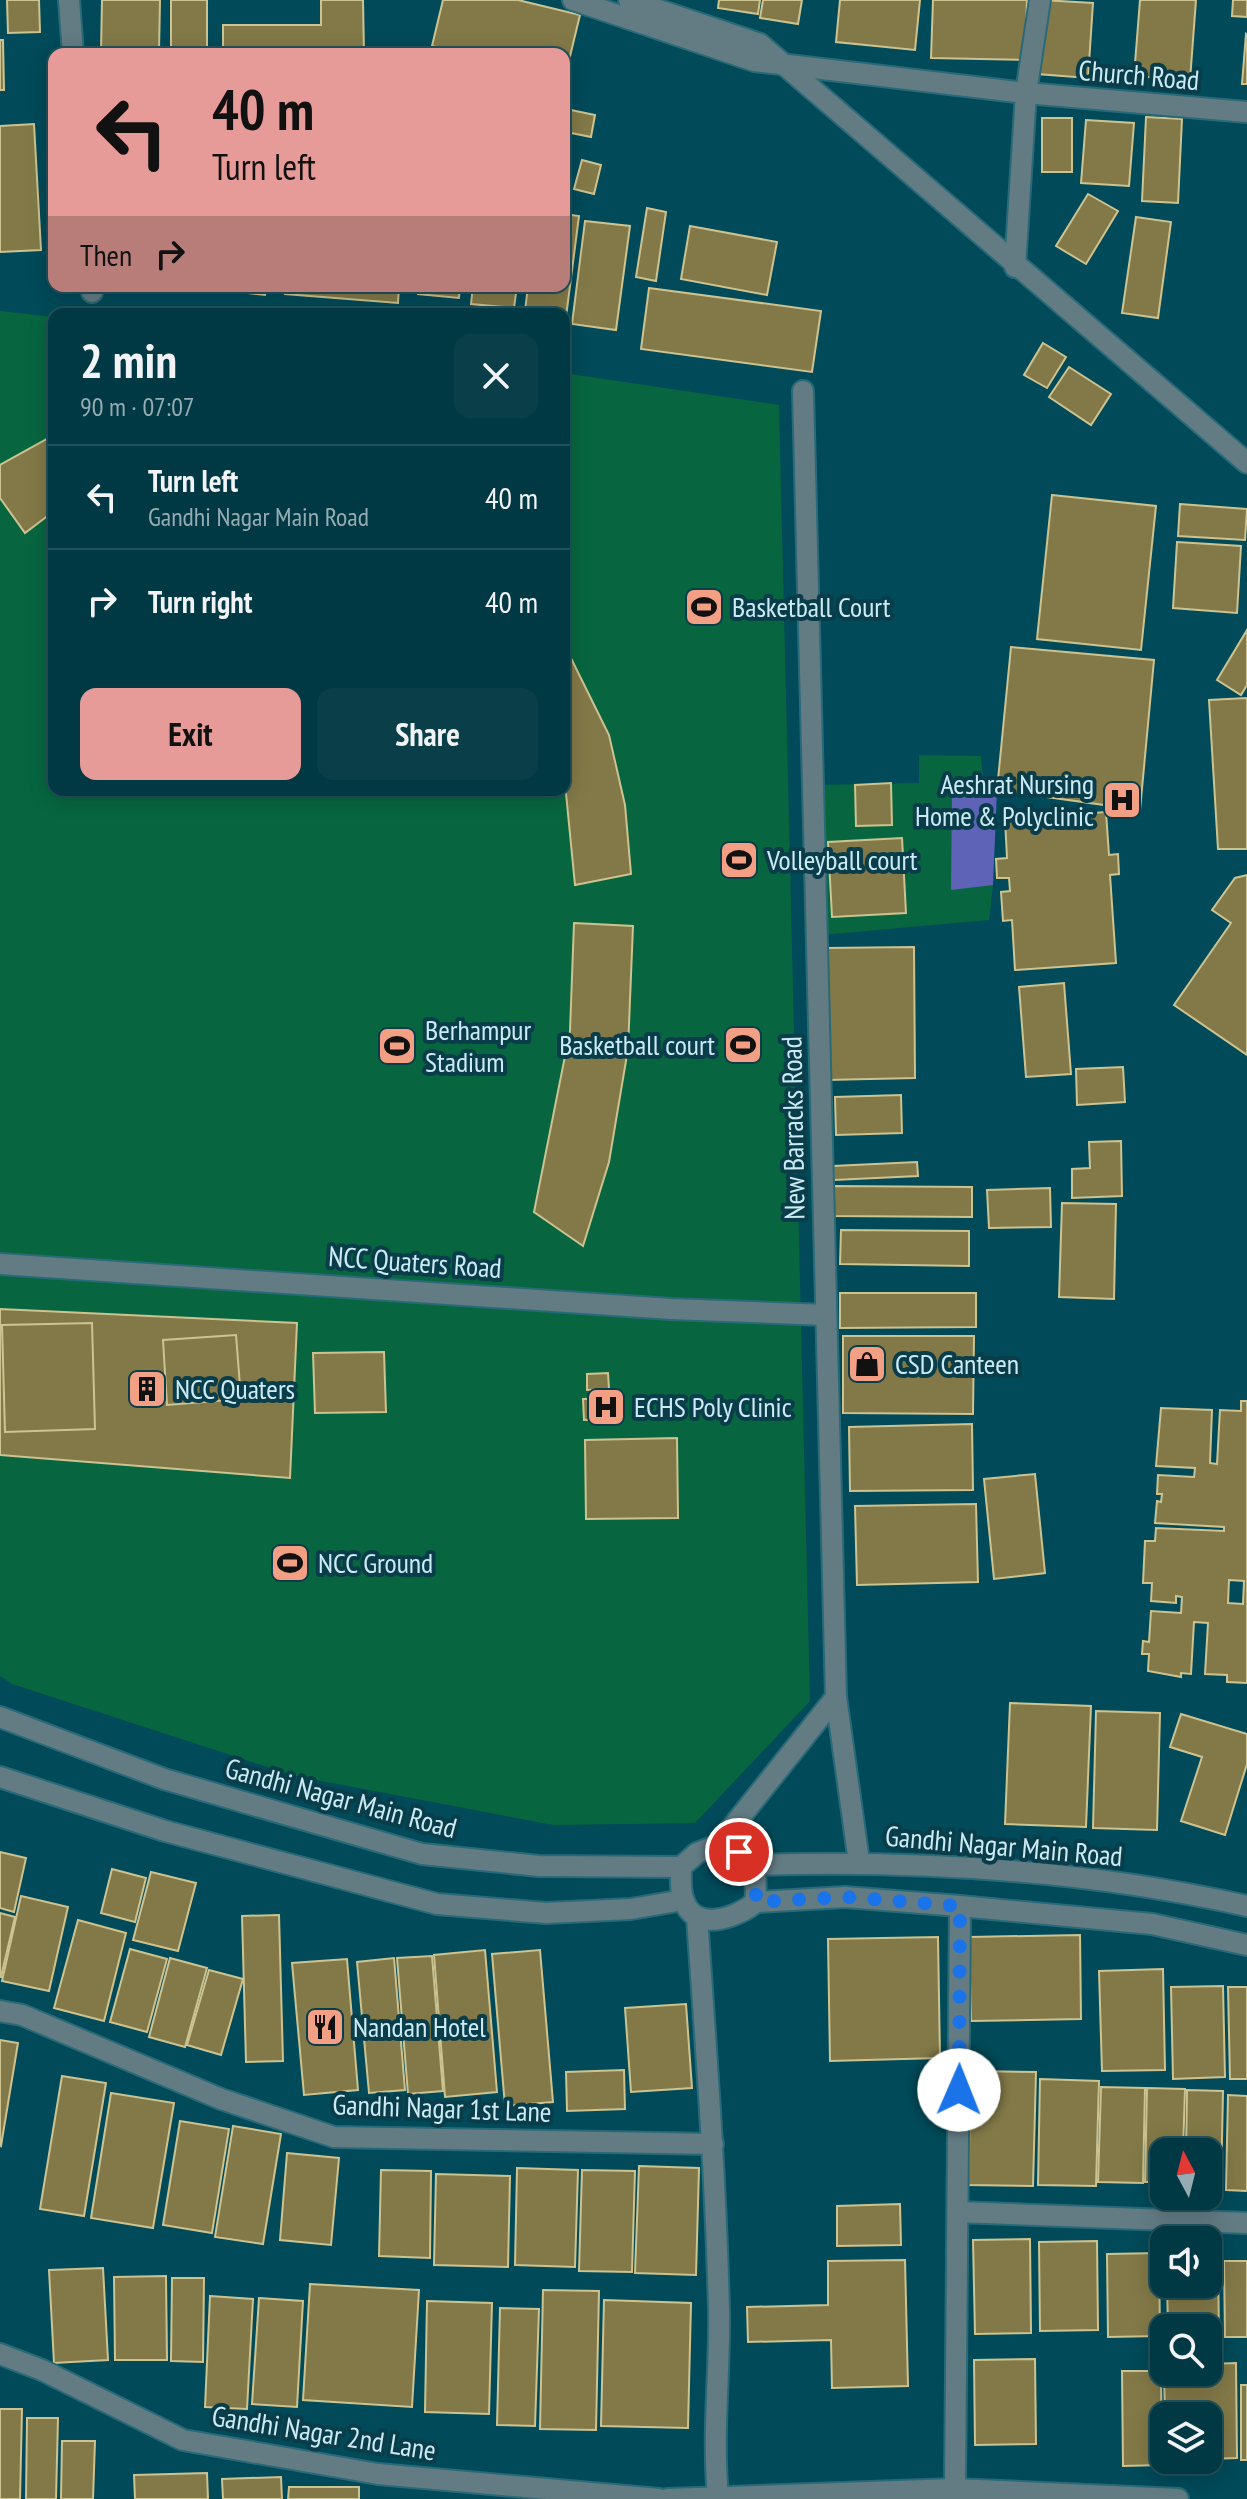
<!DOCTYPE html>
<meta charset="utf-8">
<style>
body{margin:0;font-family:"PT Sans Narrow",sans-serif;background:#0a3f4a;color:#f1f3f6;height:100vh;display:flex;flex-direction:column;font-size:30px;white-space:nowrap}
*{box-sizing:border-box;margin:0}
p{font-size:26px;color:#95acb2}
.icon{flex:none;width:44px;height:44px;fill:none;stroke:currentColor;stroke-width:2;stroke-linecap:round;stroke-linejoin:round}
.map{position:relative;flex:1;overflow:hidden}
.panel{position:absolute;left:48px;top:308px;width:522px;height:488px;display:flex;flex-direction:column;background:#003843;border-radius:16px;box-shadow:0 4px 20px #0003,0 0 0 2px #22525c}
.panel>*{flex:none}
.banner{position:absolute;left:48px;top:48px;width:522px;height:244px;border-radius:16px;box-shadow:0 4px 20px #0003,0 0 0 2px #22525c;background:#e69b98;color:#111;overflow:hidden}
.needle{width:52px;rotate:353deg}
.fabs{position:absolute;left:1150px;top:2138px;display:grid;gap:16px}
.fabs a{display:grid;place-items:center;width:72px;height:72px;border-radius:16px;background:#003843;box-shadow:0 4px 20px #0003,0 0 0 2px #22525c;font-size:40px}
.pin{position:absolute;display:grid;place-items:center;width:68px;height:68px;color:#fff;margin:-34px;border:4px solid #fff;border-radius:50%;box-shadow:0 2px 8px #0007}
.me{position:absolute;width:88px;margin:-44px;rotate:1deg;stroke-linejoin:round;filter:drop-shadow(0 0 6px #0008)}
.turn{display:flex;align-items:center;gap:28px;height:168px;padding:0 32px;font-size:36px}
.turn .icon{width:104px;height:104px;stroke-width:2.5}
.turn b{display:block;font-size:56px;line-height:68px}
.then{display:flex;align-items:center;height:76px;padding:0 32px;background:#0003;gap:16px;font-size:30px}
.round{display:grid;place-items:center;flex:none;width:84px;height:84px;border-radius:16px;background:#0a3f4a}
.headline{display:flex;align-items:center;justify-content:space-between;height:136px;padding:0 32px}
h1{font-size:48px;font-weight:700;line-height:60px}
.cta{display:flex;gap:16px;margin-top:auto;padding:16px 32px}
.cta a{flex:1;height:92px;border-radius:16px;background:#e69b98;color:#111;font-size:32px;font-weight:700;line-height:92px;text-align:center}
.cta a+a{background:#0a3f4a;color:#f1f3f6}
ul{padding:0;list-style:none}
li{display:flex;align-items:center;gap:24px;height:104px;padding:0 32px;border-top:2px solid #22525c}
li div{flex:1}
li b{display:block;font-size:30px}
li em{font-style:normal}
.map>svg:first-child{display:block}
.green{fill:#07663f}
.water{fill:#5e63b8}
.building{fill:#837948;stroke:#cdc390;stroke-width:2;fill-rule:evenodd}
.lines{fill:none;stroke-linecap:round;stroke-linejoin:round}
.minor-casing{stroke:#296a78;stroke-width:24}
.minor{stroke:#637c84;stroke-width:20}
.route{stroke:#1a73e8;stroke-width:14;stroke-dasharray:0 25.2}
.labels{text-anchor:middle;stroke-width:8;stroke-linejoin:round;paint-order:stroke}
.street-label{font-size:28px;fill:#ccebf4;stroke:#0a3d4a}
.poi-label{font-size:28px;fill:#ccebf4;stroke:#0a3d4a;text-anchor:start}
</style>
<div class="map">
<svg width="1247" height="2499" viewBox="0 0 1247 2499">
<rect width="100%" height="100%" fill="#004a59"/>
<g class="green">
<path d="M0,311L54,317V790H564V373L779,405L810,1701L695,1823L553,1825L295,1776L12,1684L0,1676Z"/>
<path d="M919,755L981,756L993,885L989,920L822,935L819,785L919,783Z"/>
</g>
<path class="water" d="M952,790H997L993,885L951,890Z"/>
<g class="building">
<path d="M7,0H39L40,32L8,33Z"/>
<path d="M102,0H160L159,52L101,51Z"/>
<rect x="171" y="0" width="36" height="54"/>
<path d="M321,0H363L364,54H223V25H321Z"/>
<path d="M443,0H518L580,15L565,77L564,54H468L432,46Z"/>
<path d="M719,0H760L758,14L718,8Z"/>
<path d="M763,0H802L798,24L760,18Z"/>
<path d="M840,0H920L915,50L836,42Z"/>
<path d="M933,0H1027L1025,60L931,58Z"/>
<path d="M1042,0L1093,3L1088,78L1037,74Z"/>
<path d="M1140,0H1196L1190,80L1134,76Z"/>
<path d="M1233,0H1247V17L1232,16Z"/>
<path d="M1246,34L1247,35V84H1242Z"/>
<path d="M0,40H3L4,90H0Z"/>
<path d="M571,110L595,115L591,137L566,132Z"/>
<path d="M1146,117L1182,119L1178,203L1142,201Z"/>
<rect x="1042" y="118" width="30" height="54"/>
<path d="M1086,120L1134,123L1129,186L1081,183Z"/>
<path d="M34,124L41,250L0,252V126Z"/>
<path d="M582,160L601,165L594,194L574,189Z"/>
<path d="M1088,194L1118,211L1086,264L1056,246Z"/>
<path d="M647,208L666,212L656,281L636,277Z"/>
<path d="M564,214L579,216L566,317L525,311L528,286H564Z"/>
<path d="M1136,217L1171,222L1158,318L1122,313Z"/>
<path d="M585,221L630,226L616,330L572,324Z"/>
<path d="M690,226L777,242L767,295L681,279Z"/>
<path d="M188,286H266L265,295Z"/>
<path d="M286,286H399L398,303L285,294Z"/>
<path d="M418,286H460L459,298L418,294Z"/>
<path d="M473,286H517L514,308L471,304Z"/>
<path d="M649,288L821,311L812,372L641,349Z"/>
<path d="M1043,343L1066,357L1047,388L1024,375Z"/>
<path d="M1069,367L1111,394L1091,425L1049,397Z"/>
<path d="M54,435V511L25,533L0,498V465Z"/>
<path d="M1052,495L1156,506L1141,650L1037,639Z"/>
<path d="M1180,504L1247,509L1245,540L1178,536Z"/>
<path d="M1177,542L1241,546L1237,613L1173,608Z"/>
<path d="M1247,630V685L1241,695L1217,680Z"/>
<path d="M564,644L609,735L625,805L631,874L575,885L564,773Z"/>
<path d="M1011,647L1154,660L1140,810L997,790Z"/>
<path d="M1247,698V849H1218L1209,700Z"/>
<path d="M891,783L892,825L856,826L855,785Z"/>
<path d="M1106,812L1109,855L1118,854L1119,874L1110,875L1116,963L1015,970L1012,920L1003,921L1001,892L1010,891L1009,878H997L996,859L1007,858L1005,819Z"/>
<path d="M902,838L906,913L832,917L828,842Z"/>
<path d="M1247,875V1055L1174,1005L1231,923L1212,910L1235,878Z"/>
<path d="M574,923L633,926L628,1049L609,1162L583,1246L534,1212L570,1031Z"/>
<path d="M914,947L915,1078L826,1080L825,948Z"/>
<path d="M1064,983L1071,1074L1026,1077L1019,987Z"/>
<path d="M1123,1067L1125,1102L1077,1105L1076,1069Z"/>
<path d="M901,1095L902,1133L836,1135L835,1097Z"/>
<path d="M1121,1141L1122,1196L1072,1198V1169L1090,1168L1089,1142Z"/>
<path d="M917,1162L918,1176L834,1180L833,1166Z"/>
<path d="M833,1186L972,1187V1217L832,1216Z"/>
<path d="M1050,1188L1051,1227L989,1228L987,1190Z"/>
<path d="M1062,1203L1116,1204L1114,1299L1059,1297Z"/>
<path d="M841,1230L969,1231V1266L840,1264Z"/>
<path d="M840,1293H976V1327L840,1328Z"/>
<path d="M0,1309L297,1323L290,1478L0,1455Z"/>
<path d="M92,1323L95,1429L5,1432L2,1325Z"/>
<path d="M236,1335L241,1399L167,1405L163,1340Z"/>
<path d="M843,1336H974L973,1414L843,1413Z"/>
<path d="M384,1352L386,1412L315,1413L313,1353Z"/>
<path d="M608,1373L609,1389L587,1390V1374Z"/>
<path d="M616,1398L617,1419L584,1420L583,1399Z"/>
<path d="M1241,1401H1247V1683L1227,1682V1675L1205,1674L1208,1623L1194,1622L1191,1674L1181,1673V1677L1148,1671L1149,1654H1142L1143,1641L1149,1642L1151,1611L1181,1613L1182,1597L1176,1596V1603L1151,1601L1152,1583H1143L1145,1541H1155L1156,1528L1224,1531V1527L1155,1523L1157,1501L1161,1502L1162,1494H1157L1158,1475L1194,1477L1195,1468L1156,1466L1161,1408L1212,1410L1210,1463L1217,1464L1220,1410L1241,1411ZM1229,1580L1244,1581L1243,1604L1228,1603Z"/>
<path d="M972,1424L973,1490L850,1491L849,1427Z"/>
<path d="M677,1438L678,1518L586,1519L585,1440Z"/>
<path d="M1035,1474L1045,1573L994,1579L984,1479Z"/>
<path d="M976,1504L978,1582L857,1585L855,1506Z"/>
<path d="M1010,1703L1091,1706L1086,1827L1005,1824Z"/>
<path d="M1096,1711L1160,1713L1157,1830L1093,1828Z"/>
<path d="M1181,1714L1247,1734V1764L1225,1835L1181,1821L1202,1757L1170,1747Z"/>
<path d="M0,1852L26,1858L14,1912L0,1908Z"/>
<path d="M112,1869L146,1878L135,1922L101,1913Z"/>
<path d="M151,1872L196,1883L178,1951L133,1940Z"/>
<path d="M21,1896L68,1907L49,1991L2,1981Z"/>
<path d="M0,1913L15,1917L1,1977H0Z"/>
<path d="M279,1915L283,2061L246,2062L242,1916Z"/>
<path d="M78,1920L126,1933L104,2021L54,2008Z"/>
<path d="M1080,1935L1081,2019L971,2021L969,1937Z"/>
<path d="M938,1937L940,2058L830,2061L828,1939Z"/>
<path d="M130,1949L167,1959L147,2032L110,2022Z"/>
<path d="M485,1950L497,2092L445,2097L434,1955Z"/>
<path d="M540,1950L553,2102L505,2106L492,1954Z"/>
<path d="M432,1956L443,2091L408,2094L397,1958Z"/>
<path d="M170,1958L207,1968L185,2047L149,2037Z"/>
<path d="M394,1958L405,2090L369,2093L357,1962Z"/>
<path d="M347,1959L358,2090L304,2095L292,1963Z"/>
<path d="M1163,1969L1165,2070L1102,2071L1099,1971Z"/>
<path d="M209,1970L243,1979L221,2055L187,2045Z"/>
<path d="M1223,1986L1225,2077L1173,2079L1171,1987Z"/>
<path d="M1228,1987H1247V2079H1230Z"/>
<path d="M686,2004L692,2088L631,2092L625,2008Z"/>
<path d="M0,2040L18,2043L1,2146L0,2145Z"/>
<path d="M624,2070L625,2109L567,2111L566,2072Z"/>
<path d="M971,2071L1036,2072L1033,2186L968,2185Z"/>
<path d="M62,2076L106,2083L84,2216L40,2209Z"/>
<path d="M1040,2079L1099,2081L1096,2186L1038,2185Z"/>
<path d="M1101,2087L1145,2088L1143,2183L1098,2182Z"/>
<path d="M1147,2088L1185,2089L1183,2152H1164V2182H1145Z"/>
<path d="M1187,2090L1223,2091L1221,2188H1208V2152H1186Z"/>
<path d="M111,2093L174,2103L153,2228L91,2218Z"/>
<path d="M1228,2095L1247,2096V2191L1226,2190Z"/>
<path d="M180,2121L229,2129L212,2233L163,2225Z"/>
<path d="M233,2126L281,2134L263,2244L215,2237Z"/>
<path d="M287,2153L339,2158L331,2245L280,2240Z"/>
<path d="M639,2166L699,2168L696,2275L635,2273Z"/>
<path d="M517,2168L578,2170L575,2267L515,2265Z"/>
<path d="M381,2170L431,2171L430,2258L379,2256Z"/>
<path d="M582,2170L635,2171L632,2272L579,2271Z"/>
<path d="M436,2174L510,2176L508,2267L434,2265Z"/>
<path d="M900,2204L901,2245L837,2246V2206Z"/>
<path d="M1030,2239L1031,2333L975,2334L973,2240Z"/>
<path d="M1097,2241L1098,2330L1040,2331L1039,2242Z"/>
<path d="M1159,2253L1160,2336L1108,2337L1107,2254Z"/>
<path d="M1208,2259H1218L1219,2338H1208V2328H1168L1167,2284H1208Z"/>
<path d="M905,2260L908,2386L832,2388L831,2340L748,2342L747,2307L828,2305V2261Z"/>
<path d="M1224,2261H1247V2337H1225Z"/>
<path d="M103,2268L108,2360L54,2363L49,2270Z"/>
<path d="M166,2276L167,2360H115L114,2277Z"/>
<path d="M172,2278H204L203,2362L171,2361Z"/>
<path d="M310,2284L419,2290L412,2407L303,2400Z"/>
<path d="M543,2290L599,2291L596,2430L540,2429Z"/>
<path d="M210,2296L253,2299L247,2409L205,2407Z"/>
<path d="M259,2298L303,2301L297,2407L252,2404Z"/>
<path d="M604,2300L691,2303L688,2428L601,2426Z"/>
<path d="M427,2301L492,2303L489,2414L425,2412Z"/>
<path d="M500,2308L539,2309L535,2426L497,2425Z"/>
<path d="M1035,2359L1036,2444L975,2445L974,2360Z"/>
<path d="M1236,2363L1237,2458L1208,2459V2416H1165L1164,2372H1208V2364Z"/>
<path d="M1122,2371H1161L1162,2465L1123,2466Z"/>
<rect x="1241" y="2385" width="6" height="75"/>
<path d="M0,2409H22L20,2499H0Z"/>
<path d="M27,2418H58L56,2499H26Z"/>
<path d="M62,2441H95L93,2499H61Z"/>
<path d="M207,2473L208,2499H135L134,2475Z"/>
<path d="M281,2477L282,2499H223L222,2479Z"/>
<path d="M289,2487H359V2499H288Z"/>
</g>
<g class="lines">
<g class="minor-casing">
<g id="minor">
<path d="M69,0L73,54"/>
<path d="M573,0L754,61L1026,93L1247,112"/>
<path d="M629,0L760,44L1247,463"/>
<path d="M1015,267L1026,93L1040,0"/>
<path d="M92,286V292"/>
<path d="M803,391L836,1697L859,1862"/>
<path d="M0,1264L671,1309L826,1315"/>
<path d="M0,1717L164,1779L422,1854L539,1866L681,1867"/>
<path d="M0,1777L165,1831L437,1904L546,1913L631,1909L683,1900"/>
<path d="M718,1845L739,1852L755,1865L756,1902C737,1918 693,1934 683,1898C680,1889 681,1877 681,1867L697,1853Z"/>
<path d="M718,1845L836,1697"/>
<path d="M755,1865C919,1860 1086,1870 1247,1906"/>
<path d="M756,1902L845,1897L960,1906L1152,1924L1247,1945"/>
<path d="M697,1917C706,2049 716,2181 719,2313C720,2374 712,2435 718,2496"/>
<path d="M0,2011L22,2015L221,2099L334,2137L713,2144"/>
<path d="M958,2212L1247,2223"/>
<path d="M0,2354L42,2370L183,2440L378,2474L659,2499"/>
<path d="M955,2489L960,1906"/>
<path d="M668,2499L955,2489L1178,2499"/>
</g>
</g>
<use href="#minor" class="minor"/>
</g>
<g class="lines">
<path class="route" d="M739,1852L755,1865L756,1902L845,1897L960,1906L959,2090"/>
</g>
<defs>
<g id="stadium-square" transform="scale(2)"><rect x="-9" y="-9" width="18" height="18" rx="4" fill="#f39f84" stroke="#0a3d4a"/><path d="M0-5a6.5 5 0 1 0 0 10a6.5 5 0 1 0 0-10ZM-3.5-1.8h7v3.6h-7Z" fill="#111"/></g>
<g id="hospital-square" transform="scale(2)"><rect x="-9" y="-9" width="18" height="18" rx="4" fill="#f39f84" stroke="#0a3d4a"/><path d="M-5-5h3v3.5h4V-5h3V5h-3V1.5h-4V5h-3Z" fill="#111"/></g>
<g id="shop-square" transform="scale(2)"><rect x="-9" y="-9" width="18" height="18" rx="4" fill="#f39f84" stroke="#0a3d4a"/><path d="M-5-2.5h2.3a2.7 3.5 0 0 1 5.4 0H5L5.5 6h-11ZM-1.5-2.5h3a1.5 2.3 0 0 0-3 0Z" fill="#111"/></g>
<g id="building-square" transform="scale(2)"><rect x="-9" y="-9" width="18" height="18" rx="4" fill="#f39f84" stroke="#0a3d4a"/><path d="M-4-6H4V6H1V3H-1V6H-4ZM-2.5-4.3h1.7v1.8h-1.7ZM.8-4.3h1.7v1.8H.8ZM-2.5-1h1.7V.8h-1.7ZM.8-1h1.7V.8H.8Z" fill="#111"/></g>
<g id="restaurant-square" transform="scale(2)"><rect x="-9" y="-9" width="18" height="18" rx="4" fill="#f39f84" stroke="#0a3d4a"/><path d="M-5-6h1v4h1v-4h1v4h1v-4h1v5L-1.5 .5V6h-2V.5L-5-1ZM5-6V6H3V1.5H1.5Q1.5-4 5-6Z" fill="#111"/></g>
</defs>
<g fill-rule="evenodd">
<use href="#stadium-square" x="704" y="607"/>
<use href="#hospital-square" x="1122" y="800"/>
<use href="#stadium-square" x="739" y="860"/>
<use href="#stadium-square" x="743" y="1045"/>
<use href="#stadium-square" x="397" y="1046"/>
<use href="#shop-square" x="867" y="1364"/>
<use href="#building-square" x="147" y="1389"/>
<use href="#hospital-square" x="606" y="1407"/>
<use href="#stadium-square" x="290" y="1563"/>
<use href="#restaurant-square" x="325" y="2027"/>
</g>
<g class="labels">
<g class="street-label">
<text transform="translate(1139 75) rotate(5)" y="10">Church Road</text>
<text transform="translate(793 1128) rotate(-91)" y="10">New Barracks Road</text>
<text transform="translate(415 1262) rotate(4)" y="10">NCC Quaters Road</text>
<text transform="translate(341 1798) rotate(15)" y="10">Gandhi Nagar Main Road</text>
<text transform="translate(1004 1846) rotate(5)" y="10">Gandhi Nagar Main Road</text>
<text transform="translate(442 2108) rotate(2)" y="10">Gandhi Nagar 1st Lane</text>
<text transform="translate(324 2433) rotate(9)" y="10">Gandhi Nagar 2nd Lane</text>
</g>
<g class="poi-label">
<text x="732" y="617">Basketball Court</text>
<text x="1094" y="794" text-anchor="end">Aeshrat Nursing<tspan x="1094" dy="32">Home &amp; Polyclinic</tspan></text>
<text x="767" y="870">Volleyball court</text>
<text x="425" y="1040">Berhampur<tspan x="425" dy="32">Stadium</tspan></text>
<text x="715" y="1055" text-anchor="end">Basketball court</text>
<text x="895" y="1374">CSD Canteen</text>
<text x="175" y="1399">NCC Quaters</text>
<text x="634" y="1417">ECHS Poly Clinic</text>
<text x="318" y="1573">NCC Ground</text>
<text x="353" y="2037">Nandan Hotel</text>
</g>
</g>
</svg>
<div class="fabs">
<a><svg class="needle" viewBox="-14 -14 28 28"><path d="M0-13l5 13h-10z" fill="#e53935"/><path d="M0 13l5-13h-10z" fill="#95acb2"/></svg></a>
<a><svg class="icon" aria-label="sound" viewBox="0 0 24 24"><path d="M4 9h4l5-4v14l-5-4H4zM17 9q2 3 0 6"/></svg></a>
<a><svg class="icon" aria-label="search" viewBox="0 0 24 24"><circle cx="10" cy="10" r="6"/><path d="M15 15l6 6"/></svg></a>
<a><svg class="icon" aria-label="layers" viewBox="0 0 24 24"><path d="M12 4l9 5-9 5-9-5zM3 14l9 5 9-5"/></svg></a>
</div>
<div class="pin" style="left:739px;top:1852px;background:#d93025"><svg class="icon" aria-label="arrive" viewBox="0 0 24 24"><path d="M6 21V4h12l-3 4 3 4H6"/></svg></div>
<svg class="me" style="left:959px;top:2090px" viewBox="-20 -20 40 40"><circle r="19" fill="#fff"/><path d="M0-13L10 11 0 6-10 11z" fill="#1a73e8"/></svg>
<div class="banner">
<div class="turn"><svg class="icon" aria-label="left" viewBox="0 0 24 24"><path d="M17 20v-9H6M10 6l-5 5 5 5"/></svg><div><b>40 m</b>Turn left</div></div>
<div class="then">Then<svg class="icon" aria-label="right" viewBox="0 0 24 24"><path d="M7 20v-9h11M14 6l5 5-5 5"/></svg></div>
</div>
<section class="panel">
<div class="headline"><div><h1>2 min</h1><p>90 m · 07:07</p></div><a class="round"><svg class="icon" aria-label="close" viewBox="0 0 24 24"><path d="M6 6l12 12M18 6L6 18"/></svg></a></div>
<ul>
<li><svg class="icon" aria-label="left" viewBox="0 0 24 24"><path d="M17 20v-9H6M10 6l-5 5 5 5"/></svg><div><b>Turn left</b><p>Gandhi Nagar Main Road</p></div><em>40 m</em></li>
<li><svg class="icon" aria-label="right" viewBox="0 0 24 24"><path d="M7 20v-9h11M14 6l5 5-5 5"/></svg><div><b>Turn right</b></div><em>40 m</em></li>
</ul>
<div class="cta"><a>Exit</a><a>Share</a></div>
</section>
</div>
